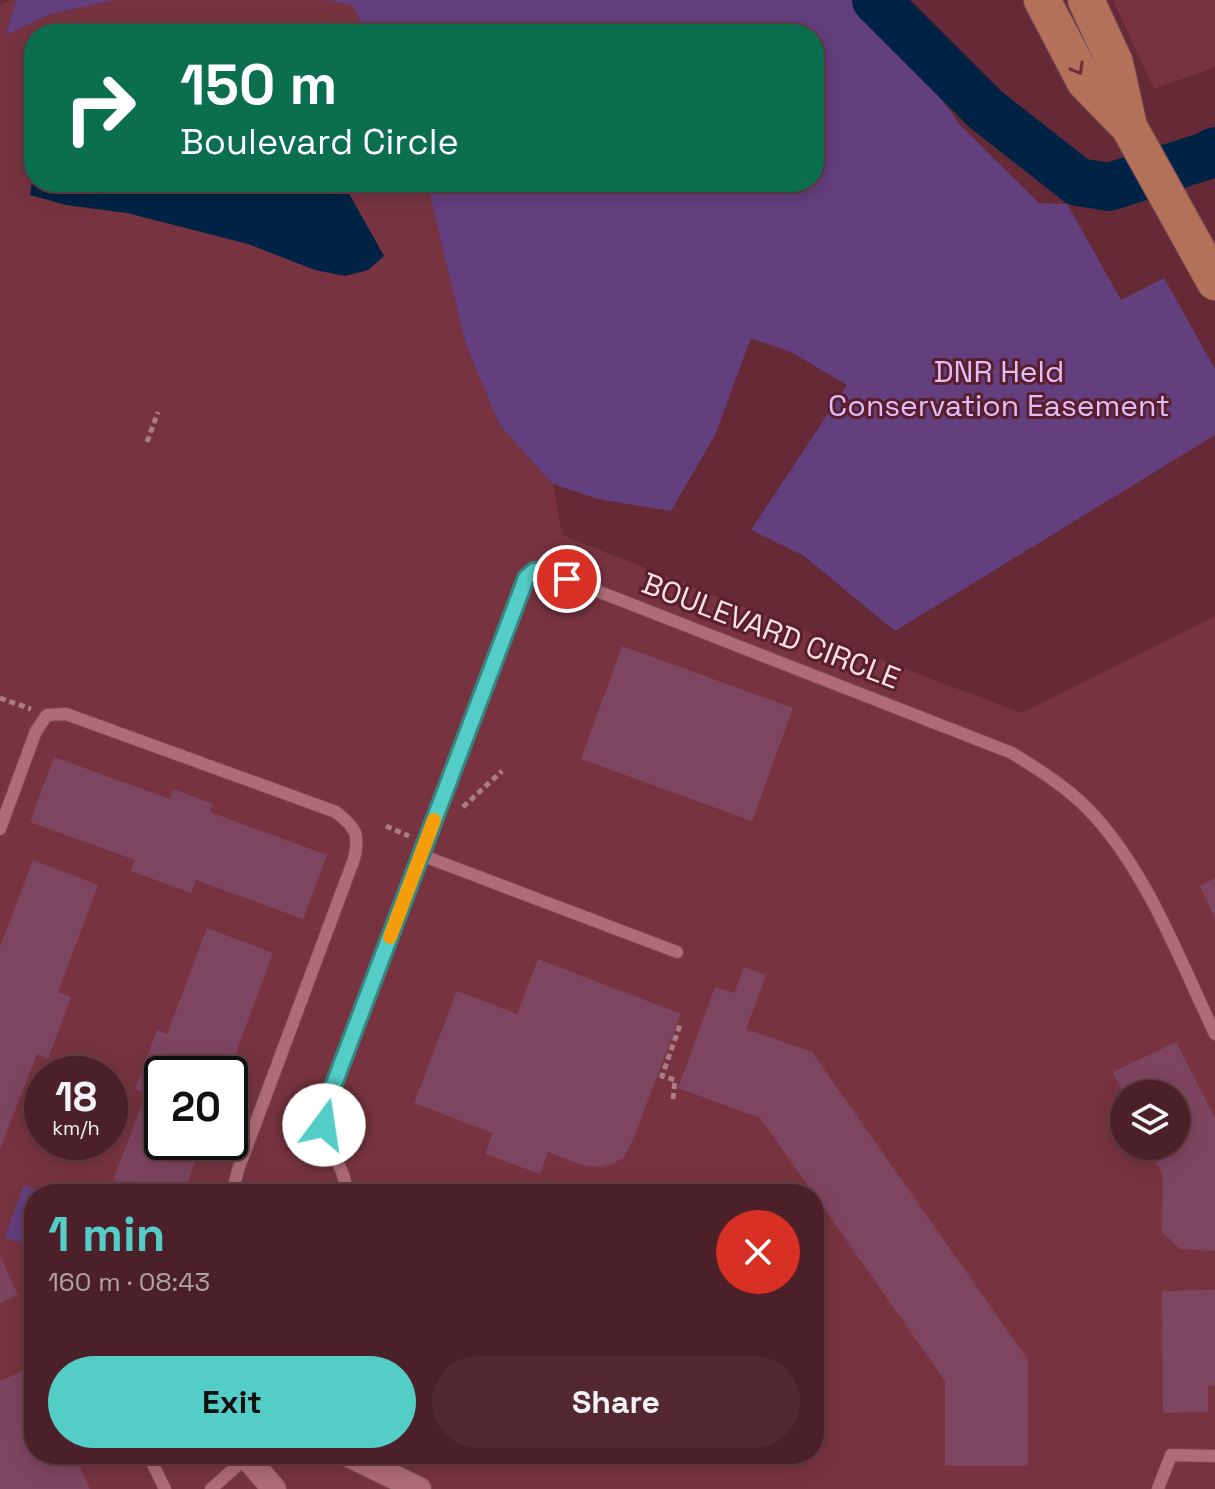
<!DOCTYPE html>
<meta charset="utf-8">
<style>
body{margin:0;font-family:"Space Grotesk",sans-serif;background:#532830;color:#f1f3f6;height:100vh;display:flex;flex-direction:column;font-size:30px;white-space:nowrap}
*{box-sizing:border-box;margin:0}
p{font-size:26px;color:#b2a3a8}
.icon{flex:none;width:44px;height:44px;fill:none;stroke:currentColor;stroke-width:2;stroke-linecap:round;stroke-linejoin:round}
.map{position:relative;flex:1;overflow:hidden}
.details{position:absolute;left:24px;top:1184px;width:800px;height:280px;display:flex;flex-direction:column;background:#4c2028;border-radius:32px;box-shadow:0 4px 20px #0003,0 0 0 2px #633e45}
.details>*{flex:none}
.top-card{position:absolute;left:24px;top:24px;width:800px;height:168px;border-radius:32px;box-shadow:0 4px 20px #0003,0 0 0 2px #633e45;background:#0b6e4f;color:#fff;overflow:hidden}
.controls{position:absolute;left:1110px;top:1080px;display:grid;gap:16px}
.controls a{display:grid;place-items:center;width:80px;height:80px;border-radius:50%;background:#4c2028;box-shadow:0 4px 20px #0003,0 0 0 2px #633e45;font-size:40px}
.speed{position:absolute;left:24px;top:1056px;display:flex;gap:16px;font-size:40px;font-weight:700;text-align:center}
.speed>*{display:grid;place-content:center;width:104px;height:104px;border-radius:50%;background:#4c2028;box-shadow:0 4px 20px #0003,0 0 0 2px #633e45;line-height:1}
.speed small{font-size:20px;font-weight:400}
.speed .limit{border:4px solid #111;border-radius:12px;background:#fff;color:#111}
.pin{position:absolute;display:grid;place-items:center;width:68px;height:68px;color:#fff;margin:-34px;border:4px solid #fff;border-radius:50%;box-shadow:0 2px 8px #0007}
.me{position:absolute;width:88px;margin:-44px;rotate:14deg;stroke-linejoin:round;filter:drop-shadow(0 0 6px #0008)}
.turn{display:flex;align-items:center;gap:28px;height:168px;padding:0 24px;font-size:36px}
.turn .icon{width:104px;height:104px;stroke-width:2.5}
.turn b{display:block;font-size:56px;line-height:68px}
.round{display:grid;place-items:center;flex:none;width:84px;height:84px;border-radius:42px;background:#532830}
.head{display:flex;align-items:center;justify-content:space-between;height:136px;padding:0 24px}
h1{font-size:48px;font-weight:800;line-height:60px;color:#54cdc7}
.button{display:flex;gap:16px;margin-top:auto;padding:16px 24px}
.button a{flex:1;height:92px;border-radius:48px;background:#54cdc7;color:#111;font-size:32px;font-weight:800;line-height:92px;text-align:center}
.button a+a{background:#532830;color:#f1f3f6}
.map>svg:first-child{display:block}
.built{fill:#773440;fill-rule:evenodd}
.green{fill:#643f7e}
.water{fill:#002345}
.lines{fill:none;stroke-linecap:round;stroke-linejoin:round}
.river{stroke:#002345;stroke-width:48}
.building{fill:#7e4561}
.lane-casing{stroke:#7b4954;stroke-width:14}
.street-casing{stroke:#7b4954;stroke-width:26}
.secondary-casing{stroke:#7b4954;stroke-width:38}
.path{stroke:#ab7c84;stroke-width:5;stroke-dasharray:6 4;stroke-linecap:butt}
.lane{stroke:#af6c76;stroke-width:12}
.street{stroke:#af6c76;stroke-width:24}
.secondary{stroke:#b4715a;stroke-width:36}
.oneway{stroke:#6c2f35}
.route-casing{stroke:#378581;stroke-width:20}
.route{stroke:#54cdc7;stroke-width:14}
.slow{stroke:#f59e0b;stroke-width:14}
.labels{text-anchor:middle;stroke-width:6;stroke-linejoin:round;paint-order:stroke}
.park-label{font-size:30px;fill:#e0bdfb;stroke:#5a1f2c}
.street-label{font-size:30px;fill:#ffe0e3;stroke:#5a1f2c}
</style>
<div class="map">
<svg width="1215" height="1489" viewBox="0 0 1215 1489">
<rect width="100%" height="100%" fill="#662a36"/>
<g class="built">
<path d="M10,0H16L7,35L51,14L116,0H326L352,5L367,34H34V182H427L465,342L500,426L553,484L562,535L804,631L1022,713L1215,616V1489H0V5ZM42,1074H110V1142H42ZM162,1074H230V1142H162ZM1124,1094H1176V1146H1124ZM34,1194H814V1454H34Z"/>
<path d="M1113,0H1215V67L1154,89Z"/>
</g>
<g class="green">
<path d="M16,0H116L51,14L6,35Z"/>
<path d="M326,0H870L960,125L1039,203L1067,204L1121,300L1164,278L1215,369V435L895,631L804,556L751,530L847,385L793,353L751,338L715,435L671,511L598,499L553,484L500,426L465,342L427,182H814V34H367L352,5Z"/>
<path d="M24,1185L49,1194H34V1248L5,1237Z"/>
</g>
<path class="water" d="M34,167V182H339L347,190L384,256L368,270L345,276L315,270L248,244L127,213L66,205L30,195Z"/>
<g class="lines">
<path class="river" d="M876,0L985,109L1078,182L1109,187L1206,156L1215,151"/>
</g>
<g class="building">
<path d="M622,646L793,708L752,821L581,759Z"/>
<path d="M54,757L170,799L173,789L213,804L210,812L327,855L303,919L196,880L191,893L131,871L135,860L30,822Z"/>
<path d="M33,860L98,885L58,992L71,997L48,1059L37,1054L0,1149V947Z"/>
<path d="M1215,878V918L1200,886Z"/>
<path d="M207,928L273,953L230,1069L238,1072L230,1092V1074H162V1142H203L183,1194H108L146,1093L135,1089L157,1030L167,1034Z"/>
<path d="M538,959L681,1014L632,1142L624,1157L612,1164L598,1167L582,1165L548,1152L540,1174L485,1154L493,1133L414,1103L457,991L517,1014Z"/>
<path d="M744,967L766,975L746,1029L812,1052L1028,1360V1466H945V1381L814,1194L760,1118L678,1088L715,987L734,993Z"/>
<path d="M1176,1042L1215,1118V1251L1180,1249L1162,1232L1163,1176L1148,1146H1176V1094H1124L1113,1072Z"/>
<path d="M0,1256L18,1295L0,1303Z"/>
<path d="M1215,1290V1385L1208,1386V1412L1163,1413L1162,1291Z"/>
<path d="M34,1366V1454H74L90,1489H0V1381Z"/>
</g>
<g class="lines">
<g class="lane-casing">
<g id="lane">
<path d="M0,829L36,731L47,715L66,714L336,812C356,828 360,834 354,859L238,1170L232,1194"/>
<path d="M421,855L677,952"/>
<path d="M346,1194C347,1168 326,1150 324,1125C323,1118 325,1111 326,1105L526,578L534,571H546L1012,753C1039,770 1065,786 1087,808C1146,868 1179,959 1215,1034"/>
<path d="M148,1454L165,1489"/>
<path d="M211,1489L247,1457"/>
<path d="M1158,1489L1171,1455L1215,1456"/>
</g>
</g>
<g class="street-casing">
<g id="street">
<path d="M244,1454L274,1489"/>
<path d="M346,1454L419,1489"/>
</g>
</g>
<g class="secondary-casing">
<g id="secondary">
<path d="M1042,0L1085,82L1129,127L1215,282"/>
<path d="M1086,0L1115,63L1129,127"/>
</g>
</g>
<g class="path">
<path d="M147,442L158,412"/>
<path d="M0,698L31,709"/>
<path d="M463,807L502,771"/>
<path d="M386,826L409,836"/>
<path d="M673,1099L675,1080L662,1076L680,1025"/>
</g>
<use href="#lane" class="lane"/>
<use href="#street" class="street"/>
<use href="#secondary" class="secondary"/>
</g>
<defs><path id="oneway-chevron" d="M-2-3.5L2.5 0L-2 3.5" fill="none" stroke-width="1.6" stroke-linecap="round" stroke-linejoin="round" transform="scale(2)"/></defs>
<use class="oneway" href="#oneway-chevron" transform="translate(1078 69) rotate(61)"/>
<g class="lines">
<g class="route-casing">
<path id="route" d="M324,1125L326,1105L526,578L534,571H546L567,579"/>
</g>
<use href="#route" class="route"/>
<path class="slow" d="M390,937L434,820"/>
</g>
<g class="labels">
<g class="park-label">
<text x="999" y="382">DNR Held<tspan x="999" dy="34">Conservation Easement</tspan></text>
</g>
<g class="street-label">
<text transform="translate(771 631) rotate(21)" y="10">BOULEVARD CIRCLE</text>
</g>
</g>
</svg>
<div class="controls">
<a><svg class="icon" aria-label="layers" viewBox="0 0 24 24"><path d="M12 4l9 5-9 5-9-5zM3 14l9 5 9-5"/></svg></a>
</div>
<div class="speed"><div>18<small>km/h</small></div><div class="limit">20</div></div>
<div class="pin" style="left:567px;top:579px;background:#d93025"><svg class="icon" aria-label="arrive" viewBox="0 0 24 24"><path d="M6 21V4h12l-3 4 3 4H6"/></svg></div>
<svg class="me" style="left:324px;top:1125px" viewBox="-20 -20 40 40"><circle r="19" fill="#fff"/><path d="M0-13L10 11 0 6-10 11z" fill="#54cdc7"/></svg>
<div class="top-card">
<div class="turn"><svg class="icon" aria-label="right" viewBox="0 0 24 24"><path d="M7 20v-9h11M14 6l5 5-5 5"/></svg><div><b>150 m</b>Boulevard Circle</div></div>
</div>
<section class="details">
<div class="head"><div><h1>1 min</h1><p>160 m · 08:43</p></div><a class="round" style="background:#d93025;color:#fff"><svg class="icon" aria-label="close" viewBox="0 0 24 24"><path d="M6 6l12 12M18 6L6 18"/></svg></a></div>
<div class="button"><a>Exit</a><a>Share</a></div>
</section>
</div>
